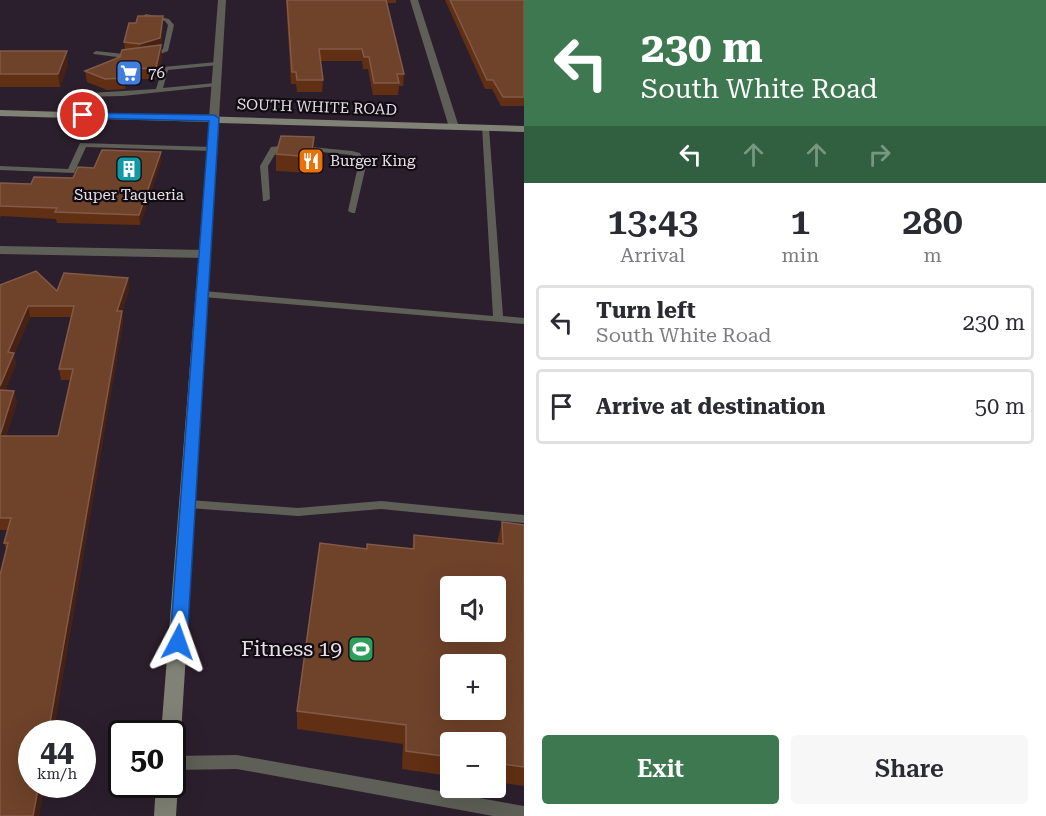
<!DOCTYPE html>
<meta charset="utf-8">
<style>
body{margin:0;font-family:"Roboto Serif",serif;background:#f7f7f7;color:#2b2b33;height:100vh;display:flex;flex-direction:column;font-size:22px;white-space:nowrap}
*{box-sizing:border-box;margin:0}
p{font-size:20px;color:#7c7c81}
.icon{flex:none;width:33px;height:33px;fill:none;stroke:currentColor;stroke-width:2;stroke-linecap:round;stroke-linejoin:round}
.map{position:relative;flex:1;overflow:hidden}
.drawer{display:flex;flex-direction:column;background:#fff;width:522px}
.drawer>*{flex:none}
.banner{background:#3d7850;color:#fff;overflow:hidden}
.fabs{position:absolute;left:440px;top:576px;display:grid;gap:12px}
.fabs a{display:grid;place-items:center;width:66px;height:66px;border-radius:6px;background:#fff;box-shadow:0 6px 24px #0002;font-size:30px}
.speed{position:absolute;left:18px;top:720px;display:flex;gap:12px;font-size:30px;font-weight:700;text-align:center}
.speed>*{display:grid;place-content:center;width:78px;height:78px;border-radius:50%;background:#fff;box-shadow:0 6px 24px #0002;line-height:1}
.speed small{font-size:15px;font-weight:400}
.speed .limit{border:3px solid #111;border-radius:9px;background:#fff;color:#111}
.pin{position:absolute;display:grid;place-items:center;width:51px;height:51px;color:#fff;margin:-26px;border:3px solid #fff;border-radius:50%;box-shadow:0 2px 6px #0007}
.me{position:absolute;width:66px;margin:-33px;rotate:4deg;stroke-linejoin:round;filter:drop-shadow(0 0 4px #0008)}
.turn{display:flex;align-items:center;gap:21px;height:126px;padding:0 18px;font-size:27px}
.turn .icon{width:78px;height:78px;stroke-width:2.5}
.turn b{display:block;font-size:42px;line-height:51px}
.lanes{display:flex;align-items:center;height:57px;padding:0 18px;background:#0003;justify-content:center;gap:30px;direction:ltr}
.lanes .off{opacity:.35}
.eta{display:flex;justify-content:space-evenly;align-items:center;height:102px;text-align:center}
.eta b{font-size:36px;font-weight:600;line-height:42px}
.primary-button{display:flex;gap:12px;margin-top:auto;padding:12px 18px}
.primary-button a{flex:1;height:69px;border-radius:6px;background:#3d7850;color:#fff;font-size:24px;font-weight:600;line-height:69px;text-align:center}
.primary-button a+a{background:#f7f7f7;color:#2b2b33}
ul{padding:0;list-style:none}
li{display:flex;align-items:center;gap:18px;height:75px;margin:0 12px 9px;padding:0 6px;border:3px solid #e1e1e2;border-radius:6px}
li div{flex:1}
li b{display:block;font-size:22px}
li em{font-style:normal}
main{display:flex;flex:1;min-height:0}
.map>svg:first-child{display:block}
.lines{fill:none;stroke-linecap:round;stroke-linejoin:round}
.service{fill:#5e6057;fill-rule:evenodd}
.minor{fill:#5e6057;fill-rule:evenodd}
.tertiary{fill:#5e6057;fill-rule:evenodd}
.secondary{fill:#7f8274;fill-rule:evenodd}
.wall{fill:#612f13;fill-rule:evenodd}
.shaded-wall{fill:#462114}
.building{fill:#6f422a;stroke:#825a47;stroke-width:1.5;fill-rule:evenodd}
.route{fill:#1a73e8;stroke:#114b97;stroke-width:1.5}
.labels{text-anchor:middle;stroke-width:4.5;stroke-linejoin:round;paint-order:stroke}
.far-poi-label{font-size:15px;fill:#e7dee7;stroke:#110b12;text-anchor:start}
.far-street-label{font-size:15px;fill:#e7dee7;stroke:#110b12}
.near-poi-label{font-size:21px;fill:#e7dee7;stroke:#110b12;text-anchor:end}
</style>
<main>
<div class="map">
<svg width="524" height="816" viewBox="0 0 524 816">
<rect width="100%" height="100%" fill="#2c1f2d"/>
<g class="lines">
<g class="service">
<path d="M146,14L169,19L174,25L168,51L150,58L148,57V55L163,49L168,25L165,21L144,17L143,16Z"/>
<path d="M96,51L132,55L135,57L132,59L94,54L93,53Z"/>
<path d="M217,62L219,63V65L168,70L163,88L215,83L218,85L217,86L123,96L77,97L71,101L62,116L57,115L66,99L74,94L156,89L163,67Z"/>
<path d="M482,126L489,128L503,316L524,318V324L203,297L198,294L203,291L493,316Z"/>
<path d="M80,143L212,147L216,149L212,151L86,147L74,173L0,170V166L68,169Z"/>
<path d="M291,145L352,151L360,153L366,166L355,213H352L348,211L358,166L354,156L351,155L291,149L277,151L268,166L270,199L266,201H263L260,166L271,147Z"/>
<path d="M189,500L298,508L381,501L524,515V523L381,509L298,516L189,508L185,507L183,504L185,501Z"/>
<path d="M237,755L524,806V816H493L237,769L172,770V756Z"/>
</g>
<g class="minor">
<path d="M410,0H418L459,127L458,129L449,127Z"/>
<path d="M0,246L205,250L211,254L205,258L0,254Z"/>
</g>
<path class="tertiary" d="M218,0H226L219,118L214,121L209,118Z"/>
<g class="secondary">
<path d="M0,110L524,126V132L219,123L181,734L178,741L172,743V734H161L209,122L0,116Z"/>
<path d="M172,776L178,784L176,816H154L156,784H172Z"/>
</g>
</g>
<g class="wall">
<path d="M286,0H396V3H387L404,74L403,86H399L398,95H373L368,69H363L362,61H320L323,80L322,92H297L296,84H291Z"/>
<path d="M445,0H524V106H501L492,89H485Z"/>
<path d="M163,25L161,46L162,56L157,79H128L125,89L107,90L87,82L85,71L120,57L125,50L124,42Z"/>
<path d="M0,51L68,64L60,87H0Z"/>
<path d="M314,137V154L310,173L276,171V154Z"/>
<path d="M161,152V162L140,225L57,223L56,219L1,216L0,218V183L31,184L73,178L94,168Z"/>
<path d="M128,278L129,289L122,312L123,322L39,816H0L6,549L4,543L8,530H0V285L57,291ZM30,317H71L59,369L61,380H71L58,436H6L17,402L5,390L16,364L14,354Z"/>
<path d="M502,522L524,525V786L495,782V742H450V776L402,769L403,744L297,729V711L367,549H412L414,535L497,543Z"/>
</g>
<g class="shaded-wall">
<path d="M163,16V25L161,46L162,56L157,79L156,68L141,53L140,44Z"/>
<path d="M67,51L68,64L60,87L58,74Z"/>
<path d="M127,69L128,79L125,89L124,78Z"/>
<path d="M314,137V154L310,173L311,157Z"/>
<path d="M161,152V162L140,225L139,215Z"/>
<path d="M128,278L129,289L122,312L123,322L53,734H48L117,311Z"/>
<path d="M28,306L30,317L14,354L16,364L1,402L0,386L8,352Z"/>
<path d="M14,391L17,402L3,447L0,435Z"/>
<path d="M39,784H44L39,816H33Z"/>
</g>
<g class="building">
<path d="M287,0H386L404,74H397L399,83H374L369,57H364L362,49H319L323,80H297L296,72H292Z"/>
<path d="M450,0H524V97H503L493,80H487Z"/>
<path d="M138,16H163L160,38L140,44L124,42L129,23H136Z"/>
<path d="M161,45L156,68L127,69L124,78L105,79L85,71L120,57L122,50Z"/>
<path d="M0,51H67L58,74H0Z"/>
<path d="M281,136L314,137L311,157L276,154Z"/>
<path d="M102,150L161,152L139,215L55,212L57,208L0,206V183L31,184L34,177L73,178L78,167L94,168Z"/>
<path d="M36,271L57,291L64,273L128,278L117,311H122L48,734H32V784H39L33,816H0V575L8,543H4L11,518H0V436H58L73,369H59L74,306H28L8,352L14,353L0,386V285Z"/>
<path d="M0,390L14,391L0,435Z"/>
<path d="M502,522L524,525V767L495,763V742H450V757L406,751V725L297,711L320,543L367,549V544L414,549V535L503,544ZM450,586H495V632H450ZM450,664H495V710H450Z"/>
</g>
<path class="route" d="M80,113L214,115L219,118L187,642L184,647L178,649L172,647L170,642L209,121L83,118L79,115Z"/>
<defs>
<g id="supermarket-square" transform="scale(1.35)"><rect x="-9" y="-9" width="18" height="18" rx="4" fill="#3f7fe0" stroke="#110b12"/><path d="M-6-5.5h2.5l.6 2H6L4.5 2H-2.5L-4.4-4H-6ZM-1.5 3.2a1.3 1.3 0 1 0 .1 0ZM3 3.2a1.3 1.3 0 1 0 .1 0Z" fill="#fff"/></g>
<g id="restaurant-square" transform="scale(1.35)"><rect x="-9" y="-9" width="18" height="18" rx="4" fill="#e8710a" stroke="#110b12"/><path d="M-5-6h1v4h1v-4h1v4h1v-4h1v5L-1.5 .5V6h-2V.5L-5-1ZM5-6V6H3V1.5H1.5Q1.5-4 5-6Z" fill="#fff"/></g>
<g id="building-square" transform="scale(1.35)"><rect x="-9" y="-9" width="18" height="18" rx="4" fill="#0f9aa8" stroke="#110b12"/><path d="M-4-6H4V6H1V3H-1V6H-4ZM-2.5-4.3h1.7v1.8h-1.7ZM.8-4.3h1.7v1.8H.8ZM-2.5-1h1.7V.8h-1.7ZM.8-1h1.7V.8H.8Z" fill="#fff"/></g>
<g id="stadium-square" transform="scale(1.35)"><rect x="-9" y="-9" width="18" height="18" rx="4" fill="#2e9e5b" stroke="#110b12"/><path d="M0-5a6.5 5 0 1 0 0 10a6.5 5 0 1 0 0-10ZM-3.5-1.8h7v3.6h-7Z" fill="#fff"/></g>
</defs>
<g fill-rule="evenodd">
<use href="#supermarket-square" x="129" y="73"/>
<use href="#restaurant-square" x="311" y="161"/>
<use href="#building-square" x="129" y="169"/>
<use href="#stadium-square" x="361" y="649"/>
</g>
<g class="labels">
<g class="far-poi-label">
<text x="148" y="78">76</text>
<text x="330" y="166">Burger King</text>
<text x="129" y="200" text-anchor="middle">Super Taqueria</text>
</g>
<g class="far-street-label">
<text transform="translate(317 107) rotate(2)" y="5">SOUTH WHITE ROAD</text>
</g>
<g class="near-poi-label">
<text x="342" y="656">Fitness 19</text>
</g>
</g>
</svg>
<div class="fabs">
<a><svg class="icon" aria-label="sound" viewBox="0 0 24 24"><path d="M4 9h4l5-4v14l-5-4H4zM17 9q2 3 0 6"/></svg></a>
<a>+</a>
<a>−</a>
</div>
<div class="speed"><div>44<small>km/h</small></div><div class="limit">50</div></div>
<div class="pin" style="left:83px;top:115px;background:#d93025"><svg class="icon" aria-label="arrive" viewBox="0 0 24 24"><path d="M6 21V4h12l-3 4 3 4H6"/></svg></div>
<svg class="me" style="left:178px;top:642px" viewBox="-20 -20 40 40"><path d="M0-17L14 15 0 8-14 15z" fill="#1a73e8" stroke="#fff" stroke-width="4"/></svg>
</div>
<section class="drawer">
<div class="banner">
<div class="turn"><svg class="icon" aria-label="left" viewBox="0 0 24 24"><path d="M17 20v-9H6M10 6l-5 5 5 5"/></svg><div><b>230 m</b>South White Road</div></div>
<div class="lanes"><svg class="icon" aria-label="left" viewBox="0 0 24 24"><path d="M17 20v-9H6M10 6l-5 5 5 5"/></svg><svg class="icon off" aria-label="ahead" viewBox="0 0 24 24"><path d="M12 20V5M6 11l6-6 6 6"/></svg><svg class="icon off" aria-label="ahead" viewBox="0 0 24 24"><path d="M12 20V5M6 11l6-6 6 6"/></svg><svg class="icon off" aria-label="right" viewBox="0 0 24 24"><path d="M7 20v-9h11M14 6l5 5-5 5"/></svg></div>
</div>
<div class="eta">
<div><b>13:43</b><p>Arrival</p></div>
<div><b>1</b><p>min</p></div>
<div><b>280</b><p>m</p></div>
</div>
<ul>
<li><svg class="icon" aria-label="left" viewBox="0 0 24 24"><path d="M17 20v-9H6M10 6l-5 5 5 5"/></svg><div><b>Turn left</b><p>South White Road</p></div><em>230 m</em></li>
<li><svg class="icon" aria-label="arrive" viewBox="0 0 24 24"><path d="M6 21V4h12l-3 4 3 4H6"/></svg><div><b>Arrive at destination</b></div><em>50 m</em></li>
</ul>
<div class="primary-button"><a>Exit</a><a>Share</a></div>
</section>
</main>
